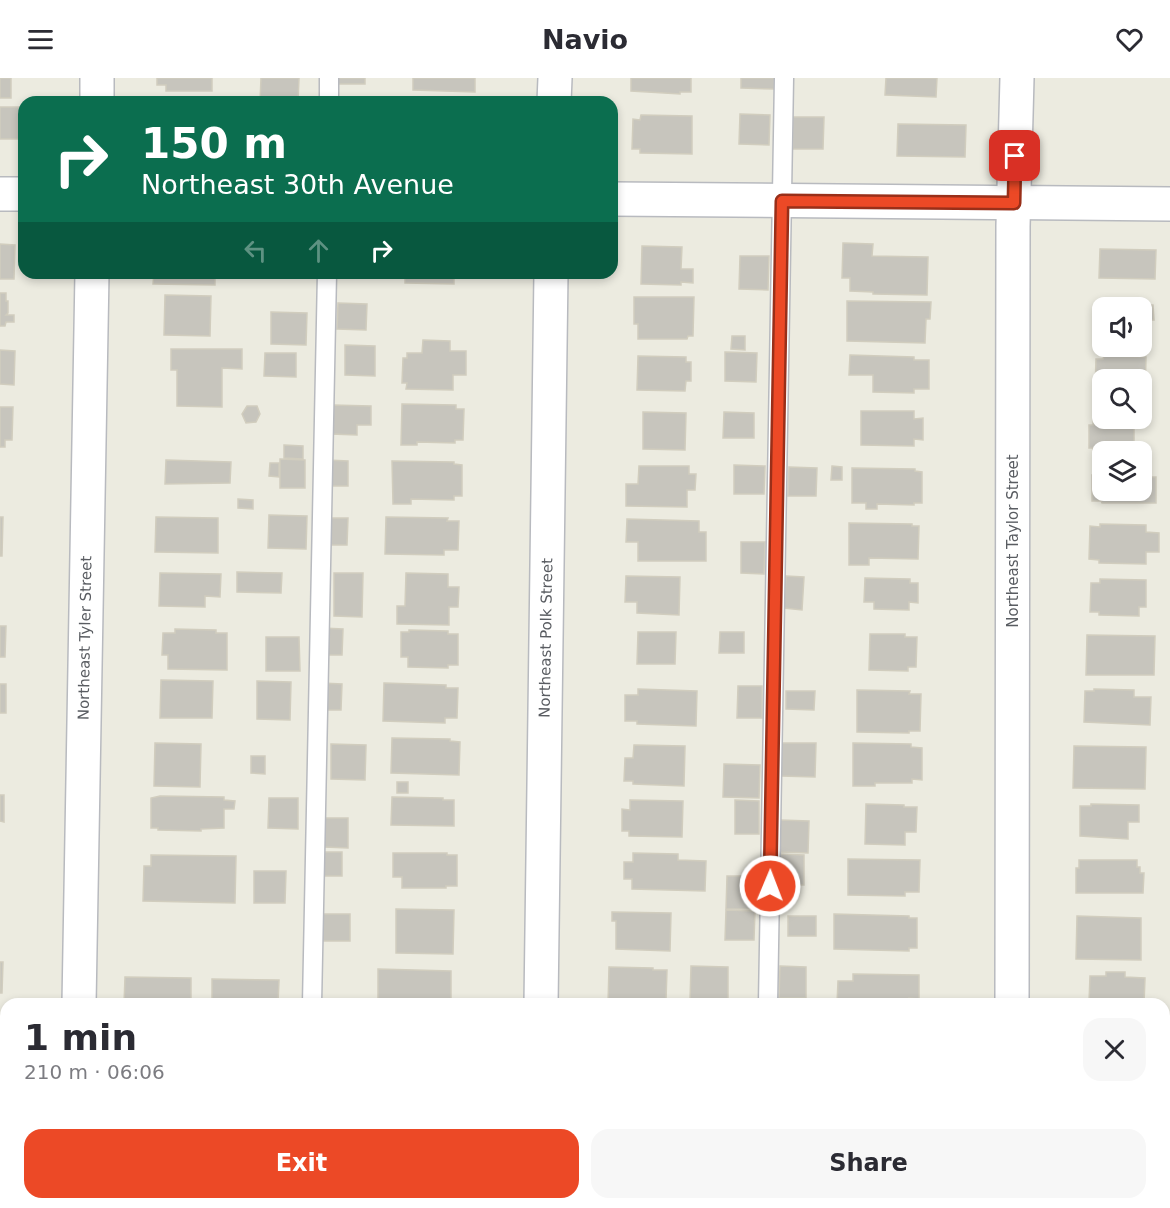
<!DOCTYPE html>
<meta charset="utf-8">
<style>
body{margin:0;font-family:"DejaVu Sans",sans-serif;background:#f7f7f7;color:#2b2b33;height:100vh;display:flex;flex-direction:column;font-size:22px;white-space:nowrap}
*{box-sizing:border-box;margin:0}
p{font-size:20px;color:#7c7c81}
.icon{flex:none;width:33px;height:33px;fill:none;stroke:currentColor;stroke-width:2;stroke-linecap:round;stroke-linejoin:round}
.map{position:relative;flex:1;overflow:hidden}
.details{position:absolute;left:0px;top:920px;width:1170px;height:212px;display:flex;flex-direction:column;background:#fff;border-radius:18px 18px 0 0;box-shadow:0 3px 9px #0003}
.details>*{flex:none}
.top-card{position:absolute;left:18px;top:18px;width:600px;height:183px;border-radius:18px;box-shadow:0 3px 9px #0003;background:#0b6e4f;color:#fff;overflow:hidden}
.buttons{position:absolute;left:1092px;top:219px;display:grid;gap:12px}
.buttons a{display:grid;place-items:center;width:60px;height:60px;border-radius:12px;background:#fff;box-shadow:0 3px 9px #0003;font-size:30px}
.pin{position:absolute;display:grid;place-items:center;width:51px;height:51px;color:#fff;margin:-26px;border-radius:12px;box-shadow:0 3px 9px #0006}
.me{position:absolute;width:66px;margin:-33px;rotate:1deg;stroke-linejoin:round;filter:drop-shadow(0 0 4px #0008)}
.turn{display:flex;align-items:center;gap:21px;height:126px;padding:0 24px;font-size:27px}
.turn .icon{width:78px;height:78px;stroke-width:2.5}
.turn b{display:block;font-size:42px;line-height:51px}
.lanes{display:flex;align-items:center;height:57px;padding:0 24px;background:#0003;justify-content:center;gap:30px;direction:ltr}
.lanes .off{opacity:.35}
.round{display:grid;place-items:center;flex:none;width:63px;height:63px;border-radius:18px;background:#f7f7f7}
.headline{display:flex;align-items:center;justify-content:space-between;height:102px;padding:0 24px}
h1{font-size:36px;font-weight:800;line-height:45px}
.action{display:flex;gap:12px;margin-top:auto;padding:12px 24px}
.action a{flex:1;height:69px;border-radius:18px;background:#ec4926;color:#fff;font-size:24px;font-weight:800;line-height:69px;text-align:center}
.action a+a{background:#f7f7f7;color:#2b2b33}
header{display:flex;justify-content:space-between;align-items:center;height:78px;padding:0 24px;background:#fff;font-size:27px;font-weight:800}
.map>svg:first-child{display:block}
.building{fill:#c7c5bd;stroke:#d1cdbe;stroke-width:1.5}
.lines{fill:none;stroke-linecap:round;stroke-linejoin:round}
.lane-casing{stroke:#b8babf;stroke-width:21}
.street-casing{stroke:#b8babf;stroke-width:36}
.secondary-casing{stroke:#b9bbc2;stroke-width:36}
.lane{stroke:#fff;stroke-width:18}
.street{stroke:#fff;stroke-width:33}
.secondary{stroke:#fff;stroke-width:33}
.route-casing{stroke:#992f19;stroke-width:15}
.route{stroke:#ec4926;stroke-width:10}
.labels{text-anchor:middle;stroke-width:5;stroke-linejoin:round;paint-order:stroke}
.street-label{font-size:15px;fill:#595c61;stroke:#fff}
</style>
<header><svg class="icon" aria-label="menu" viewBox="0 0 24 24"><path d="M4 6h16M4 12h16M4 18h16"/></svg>Navio<svg class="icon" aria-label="heart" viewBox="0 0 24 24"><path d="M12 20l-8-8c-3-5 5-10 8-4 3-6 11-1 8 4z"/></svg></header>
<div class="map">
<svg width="1170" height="1130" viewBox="0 0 1170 1130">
<rect width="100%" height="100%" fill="#ecebe0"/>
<g class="building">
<rect x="0" y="0" width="11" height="20"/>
<path d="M157,0H212V13H166V7H157Z"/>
<path d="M261,0H299L298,24H260Z"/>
<rect x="332" y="0" width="33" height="6"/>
<path d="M413,0H475V14L413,12Z"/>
<path d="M631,0H691V14H680V16L631,13Z"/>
<path d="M741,0H774V11L741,10Z"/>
<path d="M886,0H937L936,19L885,17Z"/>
<rect x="0" y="29" width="21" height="32"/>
<path d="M740,36L770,37L769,67L739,66Z"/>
<path d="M641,37L692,38V76L640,75V71H632L633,41L640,42Z"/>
<path d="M793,39H824L823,71H793Z"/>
<path d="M898,46L966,47L965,79L897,78Z"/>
<path d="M843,165L873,166L872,178L928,179L927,217L873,216V214L850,213V200H842Z"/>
<path d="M0,166L15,167L14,201H0Z"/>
<path d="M642,168L682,169L681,191H693V205L681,204V207L641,206Z"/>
<path d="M1100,171L1156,172L1155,201L1099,200Z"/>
<path d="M740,178H769L768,212L739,211Z"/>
<path d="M154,195H215V207L153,206Z"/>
<rect x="279" y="195" width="31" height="3"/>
<path d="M405,195H454V206L405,205Z"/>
<path d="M0,215H6V223H8V235L6,237H14V244H6L5,248H0Z"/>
<path d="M165,217L211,218L210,258L164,257Z"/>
<path d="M634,219H694L693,258H688L687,261H638V246H634Z"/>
<path d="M847,223L931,224L930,241H926L925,265L847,263Z"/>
<path d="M1104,223H1144V227H1153L1154,242H1144V260H1142V230H1102V256H1095V226H1104Z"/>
<path d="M338,225L367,226L366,252L337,251Z"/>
<path d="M271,234L307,235L306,267L271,266Z"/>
<path d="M732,258H745V272L731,271Z"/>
<path d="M423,262L450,263V273H466V297H453V312L406,311L407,305H402L403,280H407V275H422Z"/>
<path d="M345,267L375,268V298L345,297Z"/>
<path d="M171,271H242V291L222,290V329L177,328V292H171Z"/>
<path d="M0,272L15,273L14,307L0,306Z"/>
<path d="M725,274L757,275L756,304L725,303Z"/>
<path d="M265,275H296V299L264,298Z"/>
<path d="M850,277L914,279V282H929V311H914V315L873,314V297H849Z"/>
<path d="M638,278L686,279V284H691V303H686L685,313L637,312Z"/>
<path d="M1104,278L1146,279L1145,317H1142V302H1102V312H1095L1096,281H1103Z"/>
<path d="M402,326L456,327V331H464L463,362H455V365L417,364V367H401Z"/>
<path d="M332,327L371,328V347H357V357L331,356Z"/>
<path d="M247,328H257L260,336L256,344L246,345L242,336Z"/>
<path d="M0,329H13L12,362H5V369H0Z"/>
<path d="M861,333H914V341L923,340V362L914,361V368L861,367Z"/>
<path d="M643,334L686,335L685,372L643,371Z"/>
<path d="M724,334L754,335V360H723Z"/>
<path d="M1094,334H1102V340H1134V374H1102V383L1093,382V370H1089V347H1093Z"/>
<path d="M284,367L303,368V381L284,380Z"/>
<path d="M280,381L305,382V410H280Z"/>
<path d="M166,382L231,384L230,405L165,406Z"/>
<path d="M327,382L348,383V408H326Z"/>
<path d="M392,383L454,384V386L462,387V418H454V422L411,421V426H393Z"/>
<path d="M270,385H279V399L269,398Z"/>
<path d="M734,387L765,388L764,416H734Z"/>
<path d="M639,388H689V396H696L695,412H687V429L626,428V406H638Z"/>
<path d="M832,388L842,389V402H831Z"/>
<path d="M789,389L817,390L816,418H788Z"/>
<path d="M852,390L915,391V393L922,394V425H914V427L877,426V431H866V425H852Z"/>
<path d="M1142,393H1146V399H1156V425H1102L1101,423H1092V397L1101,396L1102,394V412H1142Z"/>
<path d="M238,421L253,422V431L238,430Z"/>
<path d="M269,437L307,438L306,471L268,470Z"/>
<path d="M0,439H3L2,478H0Z"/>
<path d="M156,439L218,440V475L155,474Z"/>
<path d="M386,439L448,440L447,443H459L458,472H444V477L385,476Z"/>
<path d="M325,440H348L347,467H324Z"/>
<path d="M627,441L699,443V454H706V483H638V464H626Z"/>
<path d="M849,445L912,446V448H919L918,481L869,480V487H849Z"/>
<path d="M1100,446L1146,447V454L1159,455V474H1146V486L1099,485V482L1089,481L1090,448L1100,449Z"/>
<path d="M741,464H765L764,496L741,495Z"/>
<path d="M237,494L282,495L281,515L237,514Z"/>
<path d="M160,495L221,496L220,519L205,518V529L159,528Z"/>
<path d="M334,495H363L362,539L334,538Z"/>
<path d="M406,495L448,496V509H459L458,529H449V547L397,546V528H405Z"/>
<path d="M626,498L680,499L679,537L637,535V524H625Z"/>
<path d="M786,498L804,499L802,532L784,530Z"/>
<path d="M865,500L910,501V505H918V525L909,524V532L874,531V524H864Z"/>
<path d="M1100,501L1146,502V529H1139V538L1099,537V534H1090L1091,505H1100Z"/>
<path d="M0,548H6L5,579H0Z"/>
<path d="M322,550L343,551L342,577H321Z"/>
<path d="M175,551L216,552V555H227V592L168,591V577H162L163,555H175Z"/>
<path d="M409,552L448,553V556H458V587H448V590L408,589V579H401V554H409Z"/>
<path d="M638,554H676L675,586H637Z"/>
<path d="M720,554H744V575H719Z"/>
<path d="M870,556H905V559H917L916,589H908V593L869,592Z"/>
<path d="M1087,557L1155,558L1154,597H1086Z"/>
<path d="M266,559H299L300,593H266Z"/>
<path d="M161,602L213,603L212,640H160Z"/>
<path d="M257,603L291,604L290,642L257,641Z"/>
<path d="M321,605L342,606L341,632H321Z"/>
<path d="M384,605L446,607V610H458L457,640H445V645L383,643Z"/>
<rect x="0" y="606" width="6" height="29"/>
<path d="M738,608H762V640H737Z"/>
<path d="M638,611L697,613L696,648L637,646V643H625V617H638Z"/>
<path d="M1094,611L1134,612V619H1151L1150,647L1084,644L1085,613H1094Z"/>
<path d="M857,612L910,613L909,616H921L920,653H909V655L857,654Z"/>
<path d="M786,613H815L814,632L786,631Z"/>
<path d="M392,660L450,661V663L460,664L459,697L391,695Z"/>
<path d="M155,665L201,666L200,709L154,708Z"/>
<path d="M782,665H816L815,699L781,698Z"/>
<path d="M853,665L911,666V669L922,670V702L912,701V705H875V708H853Z"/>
<path d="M331,666L366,667L365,702L331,701Z"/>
<path d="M634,667L685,668L684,708L633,706V703H624L625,680H633Z"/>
<path d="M1074,668L1146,669L1145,711L1073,710Z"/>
<path d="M251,678H265V696L251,695Z"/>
<path d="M724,686L760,687L759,720L723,719Z"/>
<rect x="397" y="704" width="11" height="11"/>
<path d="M0,717H4V744L0,743Z"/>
<path d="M160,718L224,719V722L235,723L234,731H224V750L201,751V753L158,752V750H151V720Z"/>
<path d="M392,719L443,720V722H454V748L391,747Z"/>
<path d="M269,720H298V751L268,750Z"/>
<path d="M630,722L683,723L682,759L629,758V753H622V731L630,732Z"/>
<path d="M735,722L759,723V756H735Z"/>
<path d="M866,726L904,727V729H917L916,754H905V767L865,766Z"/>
<path d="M1091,726L1139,727V744H1128V761L1080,758V728H1091Z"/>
<path d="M324,740H348V770L324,769Z"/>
<path d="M780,742L809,743L808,775L780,774Z"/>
<rect x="323" y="774" width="19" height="24"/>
<path d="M393,775H447V777H457V808H446V810H402V799H393Z"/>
<path d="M633,775L678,776V782L706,783L705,813L632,811V801H624V784H633Z"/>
<path d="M780,776L804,777V807L780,806Z"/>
<path d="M151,777L236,778L235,825L143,823L144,788H151Z"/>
<path d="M848,781L920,782L919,814H905V818L848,817Z"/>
<path d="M1079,782H1137V789H1140V795H1144L1143,815H1076V790H1079Z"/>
<path d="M254,793H286L285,825H254Z"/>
<path d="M727,798H758L757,831H726Z"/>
<path d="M396,831L454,832L453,876L396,875Z"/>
<path d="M726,832L755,833L754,862H725Z"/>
<path d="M612,834L671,835L670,873L616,871V843H612Z"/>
<rect x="323" y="836" width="27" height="27"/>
<path d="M834,836L909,838V840H917V870H909V873L834,871Z"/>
<rect x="788" y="838" width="28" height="20"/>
<path d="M1077,838L1141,840V882L1076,881Z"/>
<path d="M0,884H3L2,915H0Z"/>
<path d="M691,888L728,889V924L690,923Z"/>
<path d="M780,888L806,889V920H779Z"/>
<path d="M609,889L653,890V892H667L666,922H650V926H608Z"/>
<path d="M378,891L451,893V926H378Z"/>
<path d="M1106,894H1125V899L1145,900L1144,926L1089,924L1090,898H1106Z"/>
<path d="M853,896L919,897V921L909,920V925L837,926L838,903H853Z"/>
<path d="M125,899L191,900V926H124Z"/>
<path d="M212,901L279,902L278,926H212Z"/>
<path d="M2,1073H6V1125H36V1130H1Z"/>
<rect x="57" y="1125" width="50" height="5"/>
<rect x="121" y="1125" width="50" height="5"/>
<rect x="314" y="1125" width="53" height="5"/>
<rect x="511" y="1125" width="45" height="5"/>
<rect x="622" y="1125" width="33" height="5"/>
<rect x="664" y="1125" width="33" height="5"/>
<rect x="708" y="1125" width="34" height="5"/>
<rect x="754" y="1125" width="31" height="5"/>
<rect x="798" y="1125" width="33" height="5"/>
<path d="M951,1125H984V1130H950Z"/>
<rect x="1001" y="1125" width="31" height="5"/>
<rect x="1061" y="1125" width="36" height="5"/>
<rect x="1124" y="1125" width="32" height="5"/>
</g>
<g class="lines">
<g class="lane-casing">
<g id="lane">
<path d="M329,24V0"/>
<path d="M312,926L327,195"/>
<path d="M768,926L784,0"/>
<path d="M576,1130V1125"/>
</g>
</g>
<g class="street-casing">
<g id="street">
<path d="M97,24V0"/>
<path d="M554,24L555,0"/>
<path d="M0,116H24"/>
<path d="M612,121L1170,126"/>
<path d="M79,926L92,195"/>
<path d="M541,926L551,195"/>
<path d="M1012,926L1013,148L1017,0"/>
<path d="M256,1130V1125"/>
<path d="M897,1130V1125"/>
</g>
</g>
<g class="secondary-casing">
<g id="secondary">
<path d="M0,1033H6"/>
<path d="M1164,1047H1170"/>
</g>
</g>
<use href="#lane" class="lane"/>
<use href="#street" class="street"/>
<use href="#secondary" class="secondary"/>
</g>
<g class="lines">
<g class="route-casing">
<path id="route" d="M770,808L782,123L1014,125L1015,78"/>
</g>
<use href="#route" class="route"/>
</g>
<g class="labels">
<g class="street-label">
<text transform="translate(1013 463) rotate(-90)" y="5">Northeast Taylor Street</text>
<text transform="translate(85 560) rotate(-89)" y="5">Northeast Tyler Street</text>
<text transform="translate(546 560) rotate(-89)" y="5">Northeast Polk Street</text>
</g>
</g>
</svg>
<div class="buttons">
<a><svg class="icon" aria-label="sound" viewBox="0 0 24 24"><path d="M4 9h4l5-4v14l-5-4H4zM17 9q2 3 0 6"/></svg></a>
<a><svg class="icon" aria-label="search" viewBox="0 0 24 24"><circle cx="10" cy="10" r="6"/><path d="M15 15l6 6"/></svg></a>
<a><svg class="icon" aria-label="layers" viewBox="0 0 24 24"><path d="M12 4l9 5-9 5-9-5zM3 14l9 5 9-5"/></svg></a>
</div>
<div class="pin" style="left:1015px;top:78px;background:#d93025"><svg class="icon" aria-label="arrive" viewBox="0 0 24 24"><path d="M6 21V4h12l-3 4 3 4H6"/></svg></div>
<svg class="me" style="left:770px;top:808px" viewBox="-20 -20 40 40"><circle r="17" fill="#ec4926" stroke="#fff" stroke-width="3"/><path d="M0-11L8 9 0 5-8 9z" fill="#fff"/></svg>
<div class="top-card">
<div class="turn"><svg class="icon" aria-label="right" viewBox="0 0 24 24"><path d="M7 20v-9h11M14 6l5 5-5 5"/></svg><div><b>150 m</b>Northeast 30th Avenue</div></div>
<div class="lanes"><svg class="icon off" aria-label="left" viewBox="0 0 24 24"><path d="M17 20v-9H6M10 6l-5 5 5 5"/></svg><svg class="icon off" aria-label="ahead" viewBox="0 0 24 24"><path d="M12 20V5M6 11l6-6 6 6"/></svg><svg class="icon" aria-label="right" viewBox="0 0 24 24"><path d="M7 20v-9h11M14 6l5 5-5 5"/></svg></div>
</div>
<section class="details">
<div class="headline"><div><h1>1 min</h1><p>210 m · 06:06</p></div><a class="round"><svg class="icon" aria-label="close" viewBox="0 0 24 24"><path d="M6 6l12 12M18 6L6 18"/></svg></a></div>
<div class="action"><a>Exit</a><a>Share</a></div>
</section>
</div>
